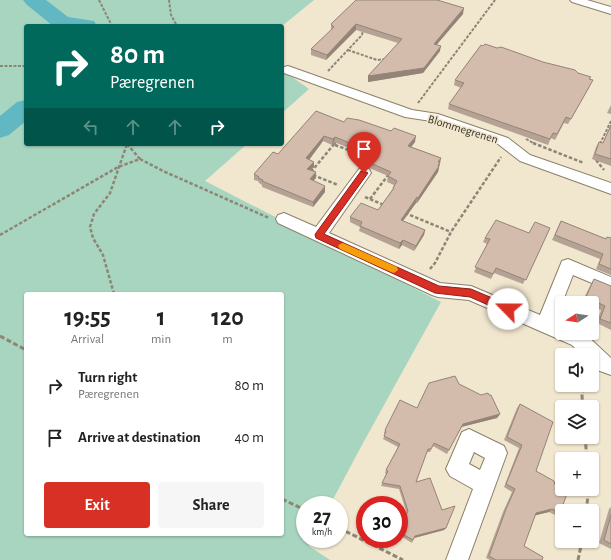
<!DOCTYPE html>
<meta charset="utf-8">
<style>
body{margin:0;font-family:"Alegreya Sans",sans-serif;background:#f6f6f6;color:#222;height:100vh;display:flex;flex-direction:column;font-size:15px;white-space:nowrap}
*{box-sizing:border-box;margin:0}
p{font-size:13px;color:#767676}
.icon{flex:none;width:22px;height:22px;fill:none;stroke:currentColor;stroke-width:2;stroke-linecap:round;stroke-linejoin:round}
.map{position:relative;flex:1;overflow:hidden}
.panel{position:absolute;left:24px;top:292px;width:260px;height:244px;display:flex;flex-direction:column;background:#fff;border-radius:4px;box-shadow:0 1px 3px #0004}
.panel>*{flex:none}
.banner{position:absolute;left:24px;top:24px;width:260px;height:122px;border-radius:4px;box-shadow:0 1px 3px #0004;background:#00695c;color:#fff;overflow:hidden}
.needle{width:26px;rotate:258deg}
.tools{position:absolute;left:555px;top:296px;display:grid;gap:8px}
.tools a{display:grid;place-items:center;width:44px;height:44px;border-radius:4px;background:#fff;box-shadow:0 1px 3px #0004;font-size:20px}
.speed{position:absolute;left:296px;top:496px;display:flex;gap:8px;font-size:20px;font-weight:700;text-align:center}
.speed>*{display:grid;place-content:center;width:52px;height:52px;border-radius:50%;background:#fff;box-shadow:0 1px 3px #0004;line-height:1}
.speed small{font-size:10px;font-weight:400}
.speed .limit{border:6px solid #d22;background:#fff;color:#111}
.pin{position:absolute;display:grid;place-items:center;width:34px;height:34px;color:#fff;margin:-41px -17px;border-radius:50% 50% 50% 0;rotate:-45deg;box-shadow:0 0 4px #0007}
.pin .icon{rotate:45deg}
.me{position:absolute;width:44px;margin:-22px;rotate:293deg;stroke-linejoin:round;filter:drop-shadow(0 0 3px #0008)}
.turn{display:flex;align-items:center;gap:14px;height:84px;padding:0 20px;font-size:18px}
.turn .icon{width:52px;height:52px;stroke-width:2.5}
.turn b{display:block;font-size:28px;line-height:34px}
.lanes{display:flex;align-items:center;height:38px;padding:0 20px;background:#0003;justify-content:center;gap:20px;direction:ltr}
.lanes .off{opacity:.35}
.eta{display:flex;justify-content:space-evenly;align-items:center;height:68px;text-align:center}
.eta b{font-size:24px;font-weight:600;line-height:28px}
.primary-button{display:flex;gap:8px;margin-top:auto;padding:8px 20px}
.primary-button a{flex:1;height:46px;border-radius:4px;background:#d93025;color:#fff;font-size:16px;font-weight:600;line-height:46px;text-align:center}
.primary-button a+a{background:#f6f6f6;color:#222}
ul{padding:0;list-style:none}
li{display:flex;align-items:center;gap:12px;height:52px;padding:0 20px}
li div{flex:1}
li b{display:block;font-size:15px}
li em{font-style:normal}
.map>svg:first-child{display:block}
.green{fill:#a8d5bf;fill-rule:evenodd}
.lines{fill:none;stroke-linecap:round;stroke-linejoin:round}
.river{fill:#61b8c2;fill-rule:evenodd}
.minor-casing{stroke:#8b806a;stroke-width:2}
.path-far2{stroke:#8d8676;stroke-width:2;stroke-dasharray:3 1.5;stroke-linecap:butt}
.path-far1{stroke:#8d8676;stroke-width:2.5;stroke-dasharray:3.5 2;stroke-linecap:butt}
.path{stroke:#8d8676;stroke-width:3;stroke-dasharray:5 2.5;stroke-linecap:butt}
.minor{fill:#fff;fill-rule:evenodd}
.wall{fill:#b5a294}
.shaded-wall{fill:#948478}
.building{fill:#d3bcac;stroke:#948478}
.route{fill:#d93025;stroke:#8d1f18}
.slow{fill:#f59e0b}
.labels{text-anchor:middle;stroke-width:3.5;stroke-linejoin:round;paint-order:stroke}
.street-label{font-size:12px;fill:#38342a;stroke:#f1e6ce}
</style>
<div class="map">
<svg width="611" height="560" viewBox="0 0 611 560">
<rect width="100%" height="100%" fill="#f1e6ce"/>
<g class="green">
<path d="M0,0H314L282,26H26V144H247L205,181L441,302L363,443L330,505H305V539H312L309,546L330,560H0ZM26,294H282V534H26Z"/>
<path d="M282,70L309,89L282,113Z"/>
</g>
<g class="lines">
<g class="river">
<path d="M23,0H46L68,17L94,21L97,26H53L26,4Z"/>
<path d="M26,100V121L9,135L0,138V116L17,102Z"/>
</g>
<g class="minor-casing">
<g id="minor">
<path d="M570,0H587L611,7V14L572,2Z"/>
<path d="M288,66L412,110L438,114L508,138L530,155L611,183V194L520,161L498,144L431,121L405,117L284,73L282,70L284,67Z"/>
<path d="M364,168L369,169L371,173L329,233L440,283L471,286L540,315L562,261L568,259L611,277V291L573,275L555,321L562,324V333H584L611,358V375L597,370L592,365V355H582L572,345L469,300L438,297L432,295L278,223L276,219L278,215L284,213L316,227L359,169Z"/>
<path d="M469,429L504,446L507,453L468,560H446L473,489L450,476L446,469L462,432ZM474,452L485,458L480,470L469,464Z"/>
</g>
</g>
<g class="path-far2">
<path d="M99,0L112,26"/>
<path d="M169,0L171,15L177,26"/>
<path d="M348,50L377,60L386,59"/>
<path d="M0,66H26"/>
<path d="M328,71L362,35L363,30"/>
<path d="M418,103L495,0"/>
<path d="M526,139L535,144"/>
<path d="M334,144L337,141"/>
<path d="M600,144L611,121"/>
</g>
<g class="path-far1">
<path d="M533,143L584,163"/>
<path d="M127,144L140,159"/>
<path d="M335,145L372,159"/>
<path d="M596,160L604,170"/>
<path d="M311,172L335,143"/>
<path d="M313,175L338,185"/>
<path d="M365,197L384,205"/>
<path d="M370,199L389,174"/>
<path d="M405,213L451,232"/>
<path d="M0,235L118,167L140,159L163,171L269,218"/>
<path d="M430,269L435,263L451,232L501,157"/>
<path d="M114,294L103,255L93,238L90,227L94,214L110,193L127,144"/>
</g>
<g class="path">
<path d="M0,336L26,350"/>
<path d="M583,407L582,396L584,385"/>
<path d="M585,437L587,459"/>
<path d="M282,499L305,510"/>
<path d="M586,511L589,489"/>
<path d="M339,528L403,560"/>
<path d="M578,560L582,541"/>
</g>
<use href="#minor" class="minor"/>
</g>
<g class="wall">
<path d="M356,0H438L463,14L437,44L440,51L423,73L368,82V76L398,43L356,30L326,60L311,55V49L331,30V24Z"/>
<path d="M543,62L578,73L590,79V86L568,124L564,123L555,140L551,138L548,145L448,109L449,104L461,88L454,85L455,80Z"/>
<path d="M611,105V114L607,113Z"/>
<path d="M344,122L415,142L411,147L441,158L438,172L417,203H416L403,221L425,230L424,235L414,251L402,245L399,249L359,231L360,227L350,222V217L378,210L392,190L393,188L394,185L387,182L388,176L367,167L368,162L371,157L334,142L332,145L323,141L309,160L314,167L311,170L316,178L313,181L325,192L313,207L262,187V185L259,183L258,181L254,180V174L278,154Z"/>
<path d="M611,124V166L592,159L596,147L599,142L603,143Z"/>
<path d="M561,221L606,239L607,237L611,238V275L596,269L600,259L552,240Z"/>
<path d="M550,228L523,284L494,273L491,279L474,272L487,244L483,242L485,238L529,233Z"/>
<path d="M594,279L611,286V330L597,323L601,310L592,306V303H585L582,302L591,284Z"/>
<path d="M459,384L500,414L497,418L461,427L447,454L433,446L430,452H427L416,482L446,528L444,530L414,538L412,543L399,535V529L407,514L399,489L381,486L386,474L385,473L386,470L398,447L383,439L385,434L384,433L385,430L417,408Z"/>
<path d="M520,404L536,471L560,513L557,516L549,512L535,515L524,546L542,560H490L486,558L503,512L512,492L504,487L519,448L504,440L517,408Z"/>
<path d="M611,507V549L599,543L609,509Z"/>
</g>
<g class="shaded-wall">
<path d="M464,8L463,14L433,49L434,44Z"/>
<path d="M356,24V30L326,60L327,55Z"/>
<path d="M441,46L440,51L423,73L368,82V76Z"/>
<path d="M324,136L323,141L306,164V158Z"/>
<path d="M416,136L415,142L407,152L408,146Z"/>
<path d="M335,137L334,142L332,145L333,139Z"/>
<path d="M441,158L438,172L417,203L418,198Z"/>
<path d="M314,162V167L307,174V169Z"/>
<path d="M316,172V178L310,184V179Z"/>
<path d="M325,186V192L313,207V202Z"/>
<path d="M417,197L416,203L400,225L401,220Z"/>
<path d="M425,230L424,235L414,251L416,246Z"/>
<path d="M403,240L402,245L399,249L400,243Z"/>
<path d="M500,414L497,418L461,427L463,424Z"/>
<path d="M552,509L549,512L533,516L536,513Z"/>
<path d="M446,528L444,530L414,538L415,536Z"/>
</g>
<g class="building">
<path d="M356,0H437L464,8L434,44L441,46L424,68L368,76L402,39L356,24L327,55L311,49L334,27L331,24Z"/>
<path d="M485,44L497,48L501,47L543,62L575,70L578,73L591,77L589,79L593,80L571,119L566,117L557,134L553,133L550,139L449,104L464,83L455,80L481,45L483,46Z"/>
<path d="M316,111L344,122L347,118L359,120L391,131L394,128L416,136L408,146L441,158L438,162H440L438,166H439L418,198L417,197L401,220L425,230L416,246L403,240L400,243L360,226L362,222L350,217L361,203L378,210L394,188H393L397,181L388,176L391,172L368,162L375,153L335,137L333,139L324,136L306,158L314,162L307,169L316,172L310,179L325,186L313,202L262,181L263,180L258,178L259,177L254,174L273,152L278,154Z"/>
<path d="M611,125V159L595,154L599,142L603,143Z"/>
<path d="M496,220L529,233L535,222L550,228L526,280L496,268L493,274L475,267L490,239L485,238Z"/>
<path d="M561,221L606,239L607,237L611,238V269L599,264L603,254L555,235Z"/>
<path d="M594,279L611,286V323L600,319L605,306L586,297Z"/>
<path d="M455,376L459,384L481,395L488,393L489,395H491L500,414L463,424L449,450L434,443L431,449H428L416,482L430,478L442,510L455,506L446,528L415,536L413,540L399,532V530L408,511L400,486L382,483L388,471L386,470L400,444L384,436L386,431L385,430L400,400L417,408L429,383Z"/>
<path d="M520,404L553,422L536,471L554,481L555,485L562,488V489H564L568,491L560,513L552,509L536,513L524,546L543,557L542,560H496L489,556L506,509L515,489L506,484L522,445L507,437Z"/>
<path d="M611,515V544L604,540Z"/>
</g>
<path class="route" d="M361,171H364L368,173L324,234L439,286L471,289L511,306L513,309L511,312H504L470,297L435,293L316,238L315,235L316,233Z"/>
<path class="slow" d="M343,243L397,267L398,270L394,273L391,272L340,249L338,246L340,244Z"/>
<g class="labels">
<g class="street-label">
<text transform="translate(463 129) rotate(17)" y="4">Blommegrenen</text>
</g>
</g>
</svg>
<div class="tools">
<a><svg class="needle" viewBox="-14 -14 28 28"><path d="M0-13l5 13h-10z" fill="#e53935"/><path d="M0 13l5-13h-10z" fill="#767676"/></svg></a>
<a><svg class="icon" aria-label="sound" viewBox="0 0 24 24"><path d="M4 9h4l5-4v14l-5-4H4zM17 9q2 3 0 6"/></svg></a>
<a><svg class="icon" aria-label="layers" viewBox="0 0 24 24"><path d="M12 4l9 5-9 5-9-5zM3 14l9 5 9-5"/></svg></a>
<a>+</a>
<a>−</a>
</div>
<div class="speed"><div>27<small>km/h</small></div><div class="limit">30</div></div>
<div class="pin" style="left:364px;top:173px;background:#d93025"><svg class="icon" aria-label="arrive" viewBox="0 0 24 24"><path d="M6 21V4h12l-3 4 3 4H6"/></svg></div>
<svg class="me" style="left:508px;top:309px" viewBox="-20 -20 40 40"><circle r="19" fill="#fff"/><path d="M0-13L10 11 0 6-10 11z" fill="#d93025"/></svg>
<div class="banner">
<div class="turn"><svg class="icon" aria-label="right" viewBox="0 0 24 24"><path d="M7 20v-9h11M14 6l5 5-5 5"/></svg><div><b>80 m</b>Pæregrenen</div></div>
<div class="lanes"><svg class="icon off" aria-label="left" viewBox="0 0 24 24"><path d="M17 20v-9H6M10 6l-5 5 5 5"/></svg><svg class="icon off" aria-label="ahead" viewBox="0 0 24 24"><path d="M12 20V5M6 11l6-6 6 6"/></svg><svg class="icon off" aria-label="ahead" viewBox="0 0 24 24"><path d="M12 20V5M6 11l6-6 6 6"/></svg><svg class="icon" aria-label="right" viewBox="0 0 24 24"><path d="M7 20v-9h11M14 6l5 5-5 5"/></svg></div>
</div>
<section class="panel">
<div class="eta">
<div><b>19:55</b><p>Arrival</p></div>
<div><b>1</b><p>min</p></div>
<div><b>120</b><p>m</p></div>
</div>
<ul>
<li><svg class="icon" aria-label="right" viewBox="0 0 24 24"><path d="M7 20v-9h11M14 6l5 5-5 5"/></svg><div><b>Turn right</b><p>Pæregrenen</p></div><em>80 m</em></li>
<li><svg class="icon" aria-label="arrive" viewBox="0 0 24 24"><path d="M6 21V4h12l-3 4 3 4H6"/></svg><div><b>Arrive at destination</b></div><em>40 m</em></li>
</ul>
<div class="primary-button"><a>Exit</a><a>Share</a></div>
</section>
</div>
